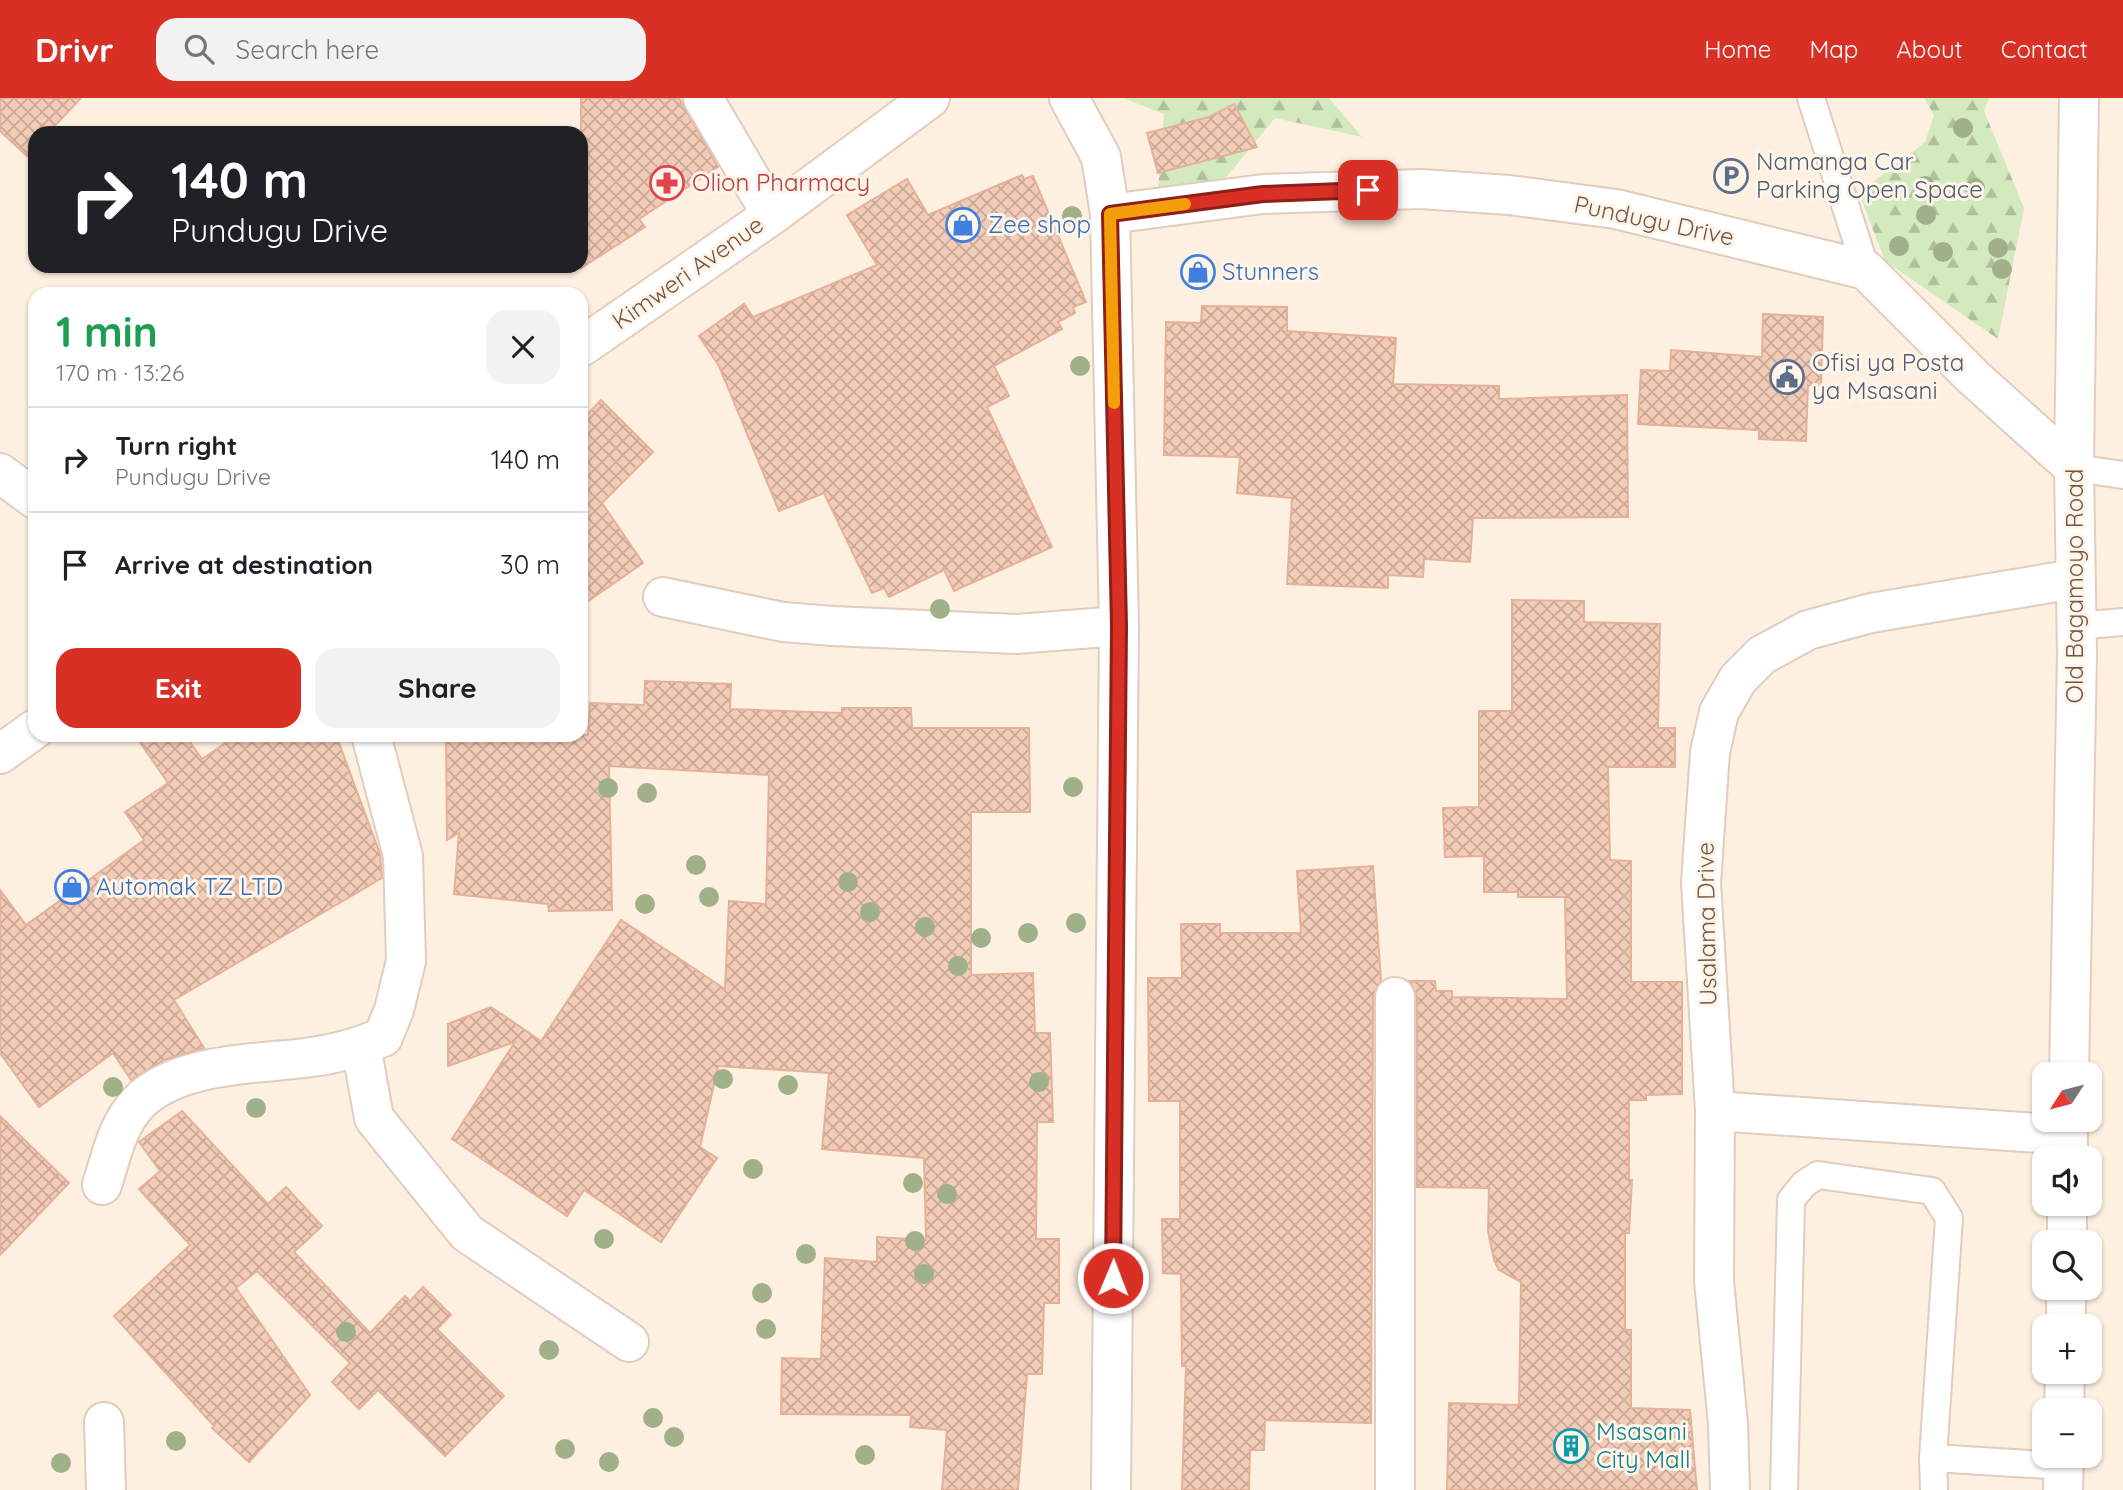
<!DOCTYPE html>
<meta charset="utf-8">
<style>
body{margin:0;font-family:Quicksand,sans-serif;background:#f2f2f2;color:#202124;height:100vh;display:flex;flex-direction:column;font-size:26px;white-space:nowrap}
*{box-sizing:border-box;margin:0}
p{font-size:23px;color:#757577}
.icon{flex:none;width:38px;height:38px;fill:none;stroke:currentColor;stroke-width:2;stroke-linecap:round;stroke-linejoin:round}
.map{position:relative;flex:1;overflow:hidden}
.details{position:absolute;left:28px;top:189px;width:560px;height:455px;display:flex;flex-direction:column;background:#fff;border-radius:21px;box-shadow:0 2px 5px #0004}
.details>*{flex:none}
.guide{position:absolute;left:28px;top:28px;width:560px;height:147px;border-radius:21px;box-shadow:0 2px 5px #0004;background:#202124;color:#fff;overflow:hidden}
.needle{width:46px;rotate:234deg}
.buttons{position:absolute;left:2032px;top:964px;display:grid;gap:14px}
.buttons a{display:grid;place-items:center;width:70px;height:70px;border-radius:14px;background:#fff;box-shadow:0 2px 5px #0004;font-size:35px}
.pin{position:absolute;display:grid;place-items:center;width:60px;height:60px;color:#fff;margin:-30px;border-radius:14px;box-shadow:0 4px 10px #0006}
.me{position:absolute;width:77px;margin:-38px;rotate:1deg;stroke-linejoin:round;filter:drop-shadow(0 0 5px #0008)}
.turn{display:flex;align-items:center;gap:24px;height:147px;padding:0 28px;font-size:32px}
.turn .icon{width:91px;height:91px;stroke-width:2.5}
.turn b{display:block;font-size:49px;line-height:60px}
.round{display:grid;place-items:center;flex:none;width:74px;height:74px;border-radius:21px;background:#f2f2f2}
.headline{display:flex;align-items:center;justify-content:space-between;height:119px;padding:0 28px}
h1{font-size:42px;font-weight:700;line-height:52px;color:#1e9e55}
.cta{display:flex;gap:14px;margin-top:auto;padding:14px 28px}
.cta a{flex:1;height:80px;border-radius:21px;background:#d93025;color:#fff;font-size:28px;font-weight:700;line-height:80px;text-align:center}
.cta a+a{background:#f2f2f2;color:#202124}
ul{padding:0;list-style:none}
li{display:flex;align-items:center;gap:21px;height:105px;padding:0 28px;border-top:2px solid #e0e0e0}
li div{flex:1}
li b{display:block;font-size:26px}
li em{font-style:normal}
header{display:flex;align-items:center;gap:42px;box-sizing:border-box;height:98px;padding:0 35px;background:#d93025;color:#fff}
header strong{font-size:33px}
nav{display:flex;gap:38px;margin-inline-start:auto;font-size:24px}
.search{width:490px;height:63px;background:#f2f2f2;display:flex;align-items:center;gap:18px;box-sizing:border-box;padding:0 24px;border-radius:21px;color:#757577;font-size:26px}
.map>svg:first-child{display:block}
.forest{fill:url(#forest-firs)}
.building{fill:url(#building-cross-hatch);stroke:#e6b198;stroke-width:2}
.lines{fill:none;stroke-linecap:round;stroke-linejoin:round}
.lane-casing{stroke:#e1ccbd;stroke-width:30}
.street-casing{stroke:#e1ccbd;stroke-width:42}
.secondary-casing{stroke:#e6cdbb;stroke-width:42}
.lane{stroke:#fff;stroke-width:26}
.street{stroke:#fff;stroke-width:38}
.secondary{stroke:#fff;stroke-width:38}
.tree{fill:#a0b088}
.route-casing{stroke:#8d1f18;stroke-width:18}
.route{stroke:#d93025;stroke-width:12}
.slow{stroke:#f59e0b;stroke-width:12}
.labels{text-anchor:middle;stroke-width:6;stroke-linejoin:round;paint-order:stroke}
.service-label{font-size:24px;fill:#4e5e75;stroke:#fff5e8;text-anchor:start}
.health-label{font-size:24px;fill:#be3a42;stroke:#fff5e8;text-anchor:start}
.street-label{font-size:24px;fill:#755547;stroke:#fff5e8}
.shop-label{font-size:24px;fill:#366cbe;stroke:#fff5e8;text-anchor:start}
.culture-label{font-size:24px;fill:#0d838f;stroke:#fff5e8;text-anchor:start}
</style>
<header>
<strong>Drivr</strong>
<div class="search"><svg class="icon" aria-label="search" viewBox="0 0 24 24"><circle cx="10" cy="10" r="6"/><path d="M15 15l6 6"/></svg>Search here</div>
<nav><a>Home</a><a>Map</a><a>About</a><a>Contact</a></nav>
</header>
<div class="map">
<svg width="2123" height="1392" viewBox="0 0 2123 1392">
<defs>
<pattern id="forest-firs" width="22" height="20" patternUnits="userSpaceOnUse" patternTransform="scale(1.75)"><rect width="22" height="20" fill="#d3eabf"/><path d="M5 1l3.5 6h-7zM16 11l3.5 6h-7z" fill="#b0c09d"/></pattern>
<pattern id="building-cross-hatch" width="8" height="8" patternUnits="userSpaceOnUse" patternTransform="scale(1.75)"><rect width="8" height="8" fill="#f3ccb8"/><path d="M0 0l8 8M0 8l8-8" fill="none" stroke="#c9a897"/></pattern>
</defs>
<rect width="100%" height="100%" fill="#fdf0e1"/>
<g class="forest">
<path d="M1123,0H1329L1362,39L1275,20L1218,89L1157,104L1164,16Z"/>
<path d="M1924,0H1989L1984,13L2024,110L1998,241L1885,163L1859,95L1925,44L1934,17Z"/>
</g>
<g class="building">
<path d="M0,0H81L48,35H35V50L27,58L0,33Z"/>
<path d="M581,0H679L718,69L639,121L645,129L581,170Z"/>
<path d="M1234,6L1257,49L1158,75L1147,35L1209,19Z"/>
<path d="M1022,77L1024,81L1033,78L1086,204L1073,209L1075,215L1058,224L1062,231L994,268L1009,298L987,309L1052,449L954,493L944,472L889,499L884,490L872,495L824,395L779,413L719,268L699,238L744,206L753,219L877,167L847,117L907,81L928,117Z"/>
<path d="M1202,208L1287,209V233L1396,240L1393,286L1499,288V301L1627,297L1628,419L1473,420L1470,464L1424,461L1423,479L1388,477V490L1287,486L1292,400L1237,395L1240,359L1164,357L1166,224L1201,225Z"/>
<path d="M1763,216L1823,219L1821,288L1808,287L1806,343L1759,341V332L1638,326L1641,272L1670,273L1671,252L1762,259Z"/>
<path d="M601,302L653,354L602,405L643,465L581,508V323Z"/>
<path d="M1512,502L1584,503V524L1660,526L1658,630H1675V669H1608L1610,762L1631,763V884H1682V996L1646,997V1002H1629V1082H1632L1629,1135H1625V1232H1631V1310L1690,1312L1697,1392H1447L1449,1305L1519,1307L1521,1184L1499,1172L1494,1162L1488,1133L1489,1090L1417,1089V899L1409,883H1435L1436,893H1452V899L1567,901L1565,799H1518V794H1484V758L1445,759L1443,710L1479,709V613H1512Z"/>
<path d="M645,583L731,586L730,611L842,615V610H911L912,630H1029L1030,714H971V877L1033,875L1035,935H1050L1053,1024H1037L1036,1141H1059V1205H1044L1042,1276H1027L1018,1392H942L947,1332L910,1329L911,1317L781,1316L782,1260L821,1261L825,1160L877,1164V1139L926,1142L924,1060L822,1051L829,975L718,968L700,1049L717,1060L661,1144L584,1092L567,1118L452,1041L515,944L448,968V926L491,909L541,943L621,822L725,891L729,803L766,806L769,677L609,668L612,812L549,813L548,806L454,796L459,735L447,742L446,637H588L590,605L644,607Z"/>
<path d="M135,637H185L202,661L237,637H336L380,756L382,780L174,902L204,950L164,962L131,982L113,955L39,1009L0,955V792L26,827L144,742L125,714L168,685Z"/>
<path d="M1373,768L1381,883L1373,899L1371,1325L1265,1322L1264,1352H1250L1249,1392H1182L1186,1268H1182L1181,1176L1163,1175L1162,1121H1180V1003H1149L1148,880H1182L1181,826H1220V835H1301L1297,773Z"/>
<path d="M182,1013L268,1106L286,1089L322,1128L294,1154L370,1235L405,1198L410,1203L423,1189L451,1217L437,1231L504,1298L445,1358L378,1292L359,1311L332,1284L350,1265L257,1173L236,1190L310,1297L249,1364L212,1330L214,1328L114,1218L190,1147L139,1091L160,1073L139,1044Z"/>
<path d="M0,1018L69,1085L0,1157Z"/>
</g>
<g class="lines">
<g class="lane-casing">
<g id="lane">
<path d="M1811,0L1866,172"/>
<path d="M2074,370L2123,377"/>
<path d="M2076,528L2123,524"/>
<path d="M1933,1360L2064,1368"/>
<path d="M1784,1392L1791,1102L1804,1086L1818,1077L1932,1093L1949,1120L1933,1360L1934,1392"/>
</g>
</g>
<g class="street-casing">
<g id="street">
<path d="M703,0L772,117"/>
<path d="M1069,0L1101,59L1110,116L1119,528L1111,1392"/>
<path d="M1110,116L1263,96L1421,91L1509,97L1616,111L1866,172L1972,278L2074,370"/>
<path d="M0,375L35,401"/>
<path d="M663,499L783,524L833,528L1016,536L1119,528"/>
<path d="M361,948L374,1020L467,1135L629,1244"/>
<path d="M1715,1013L2068,1037"/>
<path d="M102,1087C111,1059 117,1027 138,1005C177,965 255,966 305,960C332,957 358,950 383,939L394,912L406,863L403,758L371,637"/>
<path d="M104,1324L106,1392"/>
<path d="M1395,1392V899"/>
<path d="M1730,1392L1728,1326L1714,1183L1715,1013L1701,785L1710,654L1719,614L1738,581L1762,557L1808,532L1871,515L2074,481"/>
</g>
</g>
<g class="secondary-casing">
<g id="secondary">
<path d="M581,249L772,117L930,0"/>
<path d="M0,656L35,631"/>
<path d="M2069,976L2077,556L2074,370L2079,0"/>
<path d="M2068,1060V1022"/>
<path d="M2067,1144V1106"/>
<path d="M2066,1228V1190"/>
<path d="M2064,1312L2065,1274"/>
<path d="M2063,1392L2064,1358"/>
</g>
</g>
<use href="#lane" class="lane"/>
<use href="#street" class="street"/>
<use href="#secondary" class="secondary"/>
</g>
<g class="tree">
<circle cx="1963" cy="30" r="10"/>
<circle cx="1925" cy="88" r="10"/>
<circle cx="1975" cy="90" r="10"/>
<circle cx="1926" cy="117" r="10"/>
<circle cx="1072" cy="118" r="10"/>
<circle cx="1899" cy="148" r="10"/>
<circle cx="1998" cy="150" r="10"/>
<circle cx="1943" cy="154" r="10"/>
<circle cx="2002" cy="171" r="10"/>
<circle cx="1080" cy="268" r="10"/>
<circle cx="940" cy="511" r="10"/>
<circle cx="1073" cy="689" r="10"/>
<circle cx="608" cy="690" r="10"/>
<circle cx="647" cy="695" r="10"/>
<circle cx="696" cy="767" r="10"/>
<circle cx="848" cy="784" r="10"/>
<circle cx="709" cy="799" r="10"/>
<circle cx="645" cy="806" r="10"/>
<circle cx="870" cy="814" r="10"/>
<circle cx="1076" cy="825" r="10"/>
<circle cx="925" cy="829" r="10"/>
<circle cx="1028" cy="835" r="10"/>
<circle cx="981" cy="840" r="10"/>
<circle cx="958" cy="868" r="10"/>
<circle cx="723" cy="981" r="10"/>
<circle cx="1039" cy="984" r="10"/>
<circle cx="788" cy="987" r="10"/>
<circle cx="113" cy="989" r="10"/>
<circle cx="256" cy="1010" r="10"/>
<circle cx="753" cy="1071" r="10"/>
<circle cx="913" cy="1085" r="10"/>
<circle cx="947" cy="1096" r="10"/>
<circle cx="604" cy="1141" r="10"/>
<circle cx="915" cy="1143" r="10"/>
<circle cx="806" cy="1156" r="10"/>
<circle cx="924" cy="1176" r="10"/>
<circle cx="762" cy="1195" r="10"/>
<circle cx="766" cy="1231" r="10"/>
<circle cx="346" cy="1234" r="10"/>
<circle cx="549" cy="1252" r="10"/>
<circle cx="653" cy="1320" r="10"/>
<circle cx="674" cy="1339" r="10"/>
<circle cx="176" cy="1343" r="10"/>
<circle cx="565" cy="1351" r="10"/>
<circle cx="865" cy="1357" r="10"/>
<circle cx="609" cy="1364" r="10"/>
<circle cx="61" cy="1365" r="10"/>
</g>
<g class="lines">
<g class="route-casing">
<path id="route" d="M1113,1180L1119,528L1110,116L1263,96L1368,92"/>
</g>
<use href="#route" class="route"/>
<path class="slow" d="M1114,305L1110,116L1185,106"/>
</g>
<defs>
<g id="parking-ring" transform="scale(1.75)"><circle r="9.5" fill="#fff5e8" stroke="#5c6f8a" stroke-width="1.5"/><path d="M-3.5-5.5H1a3.5 3.5 0 0 1 0 7H-1V5.5H-3.5ZM-1-3.4V-.6H.8a1.4 1.4 0 0 0 0-2.8Z" fill="#5c6f8a"/></g>
<g id="pharmacy-ring" transform="scale(1.75)"><circle r="9.5" fill="#fff5e8" stroke="#e0444e" stroke-width="1.5"/><path d="M-2-6h4v4h4v4h-4v4h-4v-4h-4v-4h4Z" fill="#e0444e"/></g>
<g id="shop-ring" transform="scale(1.75)"><circle r="9.5" fill="#fff5e8" stroke="#3f7fe0" stroke-width="1.5"/><path d="M-5-2.5h2.3a2.7 3.5 0 0 1 5.4 0H5L5.5 6h-11ZM-1.5-2.5h3a1.5 2.3 0 0 0-3 0Z" fill="#3f7fe0"/></g>
<g id="civic-ring" transform="scale(1.75)"><circle r="9.5" fill="#fff5e8" stroke="#5c6f8a" stroke-width="1.5"/><path d="M-.6-6.5H3V-4.5H.6V-3L4-1V1h2V6H-6V1h2V-1L-.6-3ZM-1.2 2.5V6h2.4V2.5Z" fill="#5c6f8a"/></g>
<g id="building-ring" transform="scale(1.75)"><circle r="9.5" fill="#fff5e8" stroke="#0f9aa8" stroke-width="1.5"/><path d="M-4-6H4V6H1V3H-1V6H-4ZM-2.5-4.3h1.7v1.8h-1.7ZM.8-4.3h1.7v1.8H.8ZM-2.5-1h1.7V.8h-1.7ZM.8-1h1.7V.8H.8Z" fill="#0f9aa8"/></g>
</defs>
<g fill-rule="evenodd">
<use href="#parking-ring" x="1731" y="78"/>
<use href="#pharmacy-ring" x="667" y="85"/>
<use href="#shop-ring" x="963" y="127"/>
<use href="#shop-ring" x="1198" y="174"/>
<use href="#civic-ring" x="1787" y="279"/>
<use href="#shop-ring" x="72" y="789"/>
<use href="#building-ring" x="1571" y="1348"/>
</g>
<g class="labels">
<g class="service-label">
<text x="1756" y="72">Namanga Car<tspan x="1756" dy="28">Parking Open Space</tspan></text>
<text x="1812" y="273">Ofisi ya Posta<tspan x="1812" dy="28">ya Msasani</tspan></text>
</g>
<g class="health-label">
<text x="692" y="93">Olion Pharmacy</text>
</g>
<g class="street-label">
<text transform="translate(1654 123) rotate(12)" y="8">Pundugu Drive</text>
<text transform="translate(688 175) rotate(-35)" y="8">Kimweri Avenue</text>
<text transform="translate(2075 488) rotate(-90)" y="8">Old Bagamoyo Road</text>
<text transform="translate(1707 826) rotate(-91)" y="8">Usalama Drive</text>
</g>
<g class="shop-label">
<text x="988" y="135">Zee shop</text>
<text x="1222" y="182">Stunners</text>
<text x="96" y="797">Automak TZ LTD</text>
</g>
<g class="culture-label">
<text x="1596" y="1342">Msasani<tspan x="1596" dy="28">City Mall</tspan></text>
</g>
</g>
</svg>
<div class="buttons">
<a><svg class="needle" viewBox="-14 -14 28 28"><path d="M0-13l5 13h-10z" fill="#e53935"/><path d="M0 13l5-13h-10z" fill="#757577"/></svg></a>
<a><svg class="icon" aria-label="sound" viewBox="0 0 24 24"><path d="M4 9h4l5-4v14l-5-4H4zM17 9q2 3 0 6"/></svg></a>
<a><svg class="icon" aria-label="search" viewBox="0 0 24 24"><circle cx="10" cy="10" r="6"/><path d="M15 15l6 6"/></svg></a>
<a>+</a>
<a>−</a>
</div>
<div class="pin" style="left:1368px;top:92px;background:#d93025"><svg class="icon" aria-label="arrive" viewBox="0 0 24 24"><path d="M6 21V4h12l-3 4 3 4H6"/></svg></div>
<svg class="me" style="left:1113px;top:1180px" viewBox="-20 -20 40 40"><circle r="17" fill="#d93025" stroke="#fff" stroke-width="3"/><path d="M0-11L8 9 0 5-8 9z" fill="#fff"/></svg>
<div class="guide">
<div class="turn"><svg class="icon" aria-label="right" viewBox="0 0 24 24"><path d="M7 20v-9h11M14 6l5 5-5 5"/></svg><div><b>140 m</b>Pundugu Drive</div></div>
</div>
<section class="details">
<div class="headline"><div><h1>1 min</h1><p>170 m · 13:26</p></div><a class="round"><svg class="icon" aria-label="close" viewBox="0 0 24 24"><path d="M6 6l12 12M18 6L6 18"/></svg></a></div>
<ul>
<li><svg class="icon" aria-label="right" viewBox="0 0 24 24"><path d="M7 20v-9h11M14 6l5 5-5 5"/></svg><div><b>Turn right</b><p>Pundugu Drive</p></div><em>140 m</em></li>
<li><svg class="icon" aria-label="arrive" viewBox="0 0 24 24"><path d="M6 21V4h12l-3 4 3 4H6"/></svg><div><b>Arrive at destination</b></div><em>30 m</em></li>
</ul>
<div class="cta"><a>Exit</a><a>Share</a></div>
</section>
</div>
